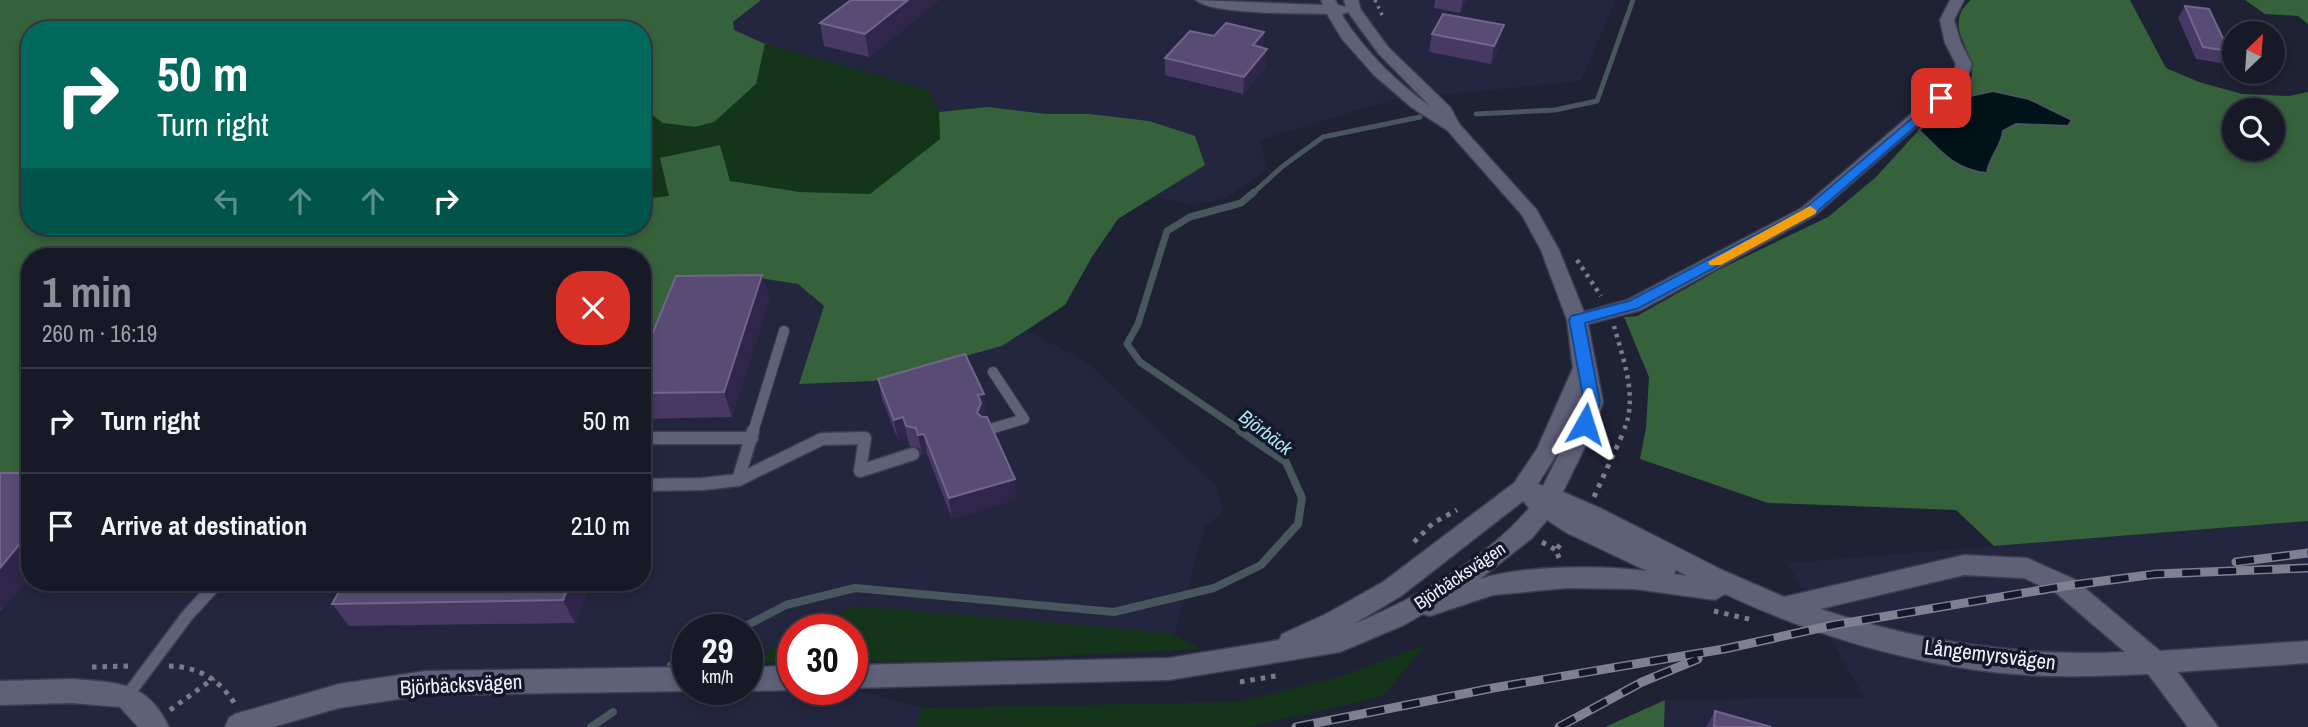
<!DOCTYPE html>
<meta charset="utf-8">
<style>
body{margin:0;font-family:"Archivo Narrow",sans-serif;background:#242633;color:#f1f3f6;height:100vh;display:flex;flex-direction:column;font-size:26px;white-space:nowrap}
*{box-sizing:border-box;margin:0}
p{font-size:23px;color:#9ea0a7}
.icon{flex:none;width:38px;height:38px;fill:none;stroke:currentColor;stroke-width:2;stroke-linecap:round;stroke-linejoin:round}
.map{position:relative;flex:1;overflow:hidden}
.panel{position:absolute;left:21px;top:248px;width:630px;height:343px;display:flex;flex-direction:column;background:#171927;border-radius:28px;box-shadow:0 4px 10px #0003,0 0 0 2px #363844}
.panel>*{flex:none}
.guide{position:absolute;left:21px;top:21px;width:630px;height:214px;border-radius:28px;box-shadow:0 4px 10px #0003,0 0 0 2px #363844;background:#00695c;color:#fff;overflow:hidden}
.needle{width:46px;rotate:25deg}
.controls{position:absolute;left:2222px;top:21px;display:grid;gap:14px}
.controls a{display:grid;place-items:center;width:63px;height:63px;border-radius:50%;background:#171927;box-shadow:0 4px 10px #0003,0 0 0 2px #363844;font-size:35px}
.speed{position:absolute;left:672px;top:614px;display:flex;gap:14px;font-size:35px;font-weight:700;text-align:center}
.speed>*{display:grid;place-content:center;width:91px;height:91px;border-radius:50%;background:#171927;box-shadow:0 4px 10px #0003,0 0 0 2px #363844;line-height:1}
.speed small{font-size:18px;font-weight:400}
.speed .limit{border:10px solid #d22;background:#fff;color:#111}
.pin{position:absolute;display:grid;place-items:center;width:60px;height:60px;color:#fff;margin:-30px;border-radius:14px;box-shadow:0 4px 10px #0006}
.me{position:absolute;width:77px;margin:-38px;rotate:6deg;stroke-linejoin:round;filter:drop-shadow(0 0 5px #0008)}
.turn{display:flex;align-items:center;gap:24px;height:147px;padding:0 21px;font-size:32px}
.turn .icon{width:91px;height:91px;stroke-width:2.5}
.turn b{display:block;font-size:49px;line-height:60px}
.lanes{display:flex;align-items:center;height:66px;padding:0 21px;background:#0003;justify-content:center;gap:35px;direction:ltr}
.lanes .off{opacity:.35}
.round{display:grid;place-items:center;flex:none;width:74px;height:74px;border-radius:28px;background:#242633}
.overview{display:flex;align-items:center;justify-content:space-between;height:119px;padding:0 21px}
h1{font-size:42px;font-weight:700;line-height:52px;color:#8c9099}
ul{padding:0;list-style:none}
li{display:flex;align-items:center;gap:21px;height:105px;padding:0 21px;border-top:2px solid #363844}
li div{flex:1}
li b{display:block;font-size:26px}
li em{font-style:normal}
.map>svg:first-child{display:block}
.built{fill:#242640;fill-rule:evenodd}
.green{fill:#15351a}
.forest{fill:#35613b;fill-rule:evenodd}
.water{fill:#001319;stroke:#48565d;stroke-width:2}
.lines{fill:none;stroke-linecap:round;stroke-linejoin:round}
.stream-far2{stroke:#48565d;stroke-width:5}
.stream-far1{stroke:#48565d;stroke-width:7}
.stream{stroke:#48565d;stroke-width:8}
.service-far1-casing{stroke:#3c3d4e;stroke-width:12}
.service-casing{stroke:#3c3d4e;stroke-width:15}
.minor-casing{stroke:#3c3d4e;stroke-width:3}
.path-far2{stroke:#7a7c8c;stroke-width:3.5;stroke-dasharray:2.5 4.5;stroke-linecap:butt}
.path-far1{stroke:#7a7c8c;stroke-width:4.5;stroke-dasharray:3.5 5;stroke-linecap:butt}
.path{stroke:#7a7c8c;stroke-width:5;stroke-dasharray:4.5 6;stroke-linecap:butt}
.service-far1{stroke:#5e6178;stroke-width:10}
.service{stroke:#5e6178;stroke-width:12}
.minor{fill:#5e6178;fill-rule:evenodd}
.rail-casing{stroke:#7f8190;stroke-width:9}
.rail{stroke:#15172a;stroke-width:6;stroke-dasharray:18;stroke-linecap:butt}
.wall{fill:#473864}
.shaded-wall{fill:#2f264a}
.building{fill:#594c74;stroke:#71668a;stroke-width:2}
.route{fill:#1a73e8;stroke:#114b97;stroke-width:2}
.slow{fill:#f59e0b}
.labels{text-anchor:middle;stroke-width:7;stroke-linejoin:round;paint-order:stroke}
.street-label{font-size:18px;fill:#f0f2fd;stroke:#15172a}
.water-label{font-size:19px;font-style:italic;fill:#aae7f7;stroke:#15172a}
.near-street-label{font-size:21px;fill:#f0f2fd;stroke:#15172a}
</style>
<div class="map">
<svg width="2308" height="727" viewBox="0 0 2308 727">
<rect width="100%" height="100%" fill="#1f2134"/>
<g class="built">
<path d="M761,0H1616L1581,81L1392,100L1260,140L1267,169L1227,198L1191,204L1153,197L1205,165L1149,121L1090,114H1047L987,107L939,112L929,90L765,44L733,30V21Z"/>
<path d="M740,275L798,284L824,306L800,384L874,381L1002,346L1027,330L1088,363L1217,487L1223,512L1205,527L1174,635L854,606L807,630H793V638L771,649L756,662L793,673V690L852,689L922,708L917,727H0V489L30,482V583H642V355L677,286ZM688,630H747V690H688Z"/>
<path d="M2308,521V727H1664L1665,700L1864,697L1787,563Z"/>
</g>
<g class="green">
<path d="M765,44L929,90L939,112L940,139L870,194L800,192L730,181L720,146L669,197L642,199V117L648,113L663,123L695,127L714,121L756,85Z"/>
<path d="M854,606L1140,630L1174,635L1200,649L935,662H852V630H807Z"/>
<path d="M793,638V662L756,663L771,649Z"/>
<path d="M1425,645L1383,696L1248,727H917L922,708L1239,702L1339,677Z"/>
</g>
<g class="forest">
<path d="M0,0H761L733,22L734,30L765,44L756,84L714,122L695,127L663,123L649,113L642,117V30H30V226H642V199L669,196L660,158L720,145L730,181L800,192L870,194L940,139L939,112L987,107L1047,114H1090L1149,121L1195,136L1205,165L1118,219L1092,257L1065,305L1002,346L874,381L799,384L824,306L798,284L740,275L677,286L642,355V257H30V482L0,489Z"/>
<path d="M1971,0H2130L2166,68L2199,82L2242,94L2289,96L2308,92V521L1994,546L1956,510L1768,503L1640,459L1646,428L1649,377L1624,317L1637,316L1720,269L1828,217L1875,178L1919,130C1940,152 1955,170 1987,173C1989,157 2001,148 2003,131L2016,124L2068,126L1993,91L1956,99C1960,94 1968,88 1970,82C1982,52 1938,29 1971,0ZM2235,110H2273V149H2235Z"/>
<path d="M2245,0H2308V24L2298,16L2265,14Z"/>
<path d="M1665,700L1664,727H1605Z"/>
</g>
<path class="water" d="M1993,91L2029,99L2072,120L2068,126L2016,124L2003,131C2001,148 1989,157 1987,173C1955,170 1941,152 1919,130L1956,99Z"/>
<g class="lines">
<g class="stream-far2">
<path d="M1476,114L1555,110L1597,101L1633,0"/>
<path d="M1252,194L1283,166L1323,137L1420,117"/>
</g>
<path class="stream-far1" d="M1243,432L1140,362L1127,344L1138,324L1167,231L1190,217L1241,203L1254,192"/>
<g class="stream">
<path d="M738,630L786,605L855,588L1114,612L1214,588L1261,565L1298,524L1302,498L1286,462L1240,431"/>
<path d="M671,665L688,656"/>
<path d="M591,727L613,712"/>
</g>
<g class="service-far1-casing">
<g id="service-far1">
<path d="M987,430L1024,419L993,372"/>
<path d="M753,432L784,331"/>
</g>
</g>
<g class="service-casing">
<g id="service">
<path d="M642,438H752"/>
<path d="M738,480L753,431"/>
<path d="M642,485L703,484L738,480L822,439L865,438L860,471L913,454"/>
<path d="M127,696L187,616L217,583"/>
</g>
</g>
<g class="minor-casing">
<g id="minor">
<path d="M1196,0L1323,5L1321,0H1335L1338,5L1346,7L1344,0H1358L1361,10L1388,47L1450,107L1460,125L1536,209L1559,250L1584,312L1627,300L1802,208L1952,79L1956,64L1945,43L1940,20L1950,0H1964L1954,20L1961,43L1972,64L1965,84L1814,216L1641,310L1588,324L1603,402L1596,424L1563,492L1602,509L1722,570L1784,597L1964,555L2027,558L2074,579L2160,651L2308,641V663L2178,672L2218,727H2188L2148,674C2103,676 2059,678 2014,674C1916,666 1814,636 1725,594L1715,600L1635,589L1567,588L1493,595L1430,616L1423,614L1404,625L1340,652L1169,680L852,688V665L1169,658L1279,640L1282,634L1326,614L1383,582L1514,483L1537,449L1573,368L1567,320L1541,250L1522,215L1447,130L1411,107L1374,75L1342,39L1327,14C1301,13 1212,15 1196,0ZM1348,12L1378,53L1430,106C1396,82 1366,52 1343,17L1342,14ZM1581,400L1574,424L1543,486L1538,484L1558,452ZM1523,501L1529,508C1487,559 1414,599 1354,624L1401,596ZM1547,520L1567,533L1647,571C1603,565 1523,565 1480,579L1532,538ZM1676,570L1687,576L1674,574ZM1964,575L2024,578L2056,593L2125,652C2020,657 1920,642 1820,609Z"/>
<path d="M793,666V690L747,691L744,690H747V667Z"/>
<path d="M688,667V690H691L688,691L426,695L339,708L273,727H225L229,718L235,714L339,684L426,671Z"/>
<path d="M72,679C116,683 147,680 169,727H138L120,707L72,703L0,705V681Z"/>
</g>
</g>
<path class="path-far2" d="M1375,0L1384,19"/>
<g class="path-far1">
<path d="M1577,260L1601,296"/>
<path d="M1614,326C1623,359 1639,399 1623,432"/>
</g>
<g class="path">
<path d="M1594,497L1624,431"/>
<path d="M1414,542L1433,523L1457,510"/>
<path d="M1542,542L1556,550"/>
<path d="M1559,558L1556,550L1563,541"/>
<path d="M1714,611L1753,620"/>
<path d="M169,666C199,667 219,679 235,704"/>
<path d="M92,667L129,666"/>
<path d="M1240,682L1276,676"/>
<path d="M698,696H738"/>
<path d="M799,696L847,695"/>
<path d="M170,710L214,678"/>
</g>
<use href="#service-far1" class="service-far1"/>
<use href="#service" class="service"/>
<use href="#minor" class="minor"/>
<g class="rail-casing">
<g id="rail">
<path d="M2236,562L2308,553"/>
<path d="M1296,727L1493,688L1724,649L1834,625L2065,586L2156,574L2308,568"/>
<path d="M1559,727L1642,682L1698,659"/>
</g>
</g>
<use href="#rail" class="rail"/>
</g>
<g class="wall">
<path d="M939,0L869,57L824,46L820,23Z"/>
<path d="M1435,0H1467L1460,13L1434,8Z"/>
<path d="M2185,6L2229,51L2221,63L2196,59L2178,18Z"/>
<path d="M1264,32L1263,48L1266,66L1243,94L1165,75V58L1214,36Z"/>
<path d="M1432,34L1500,43L1491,64L1429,52Z"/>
<path d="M762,275L769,300L732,417L642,419V359Z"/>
<path d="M878,379L986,414L983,415V417L1017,499L952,519L927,454L922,455L919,448L910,446L907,437L898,440L882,399Z"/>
<path d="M0,473H30V576L2,610H0Z"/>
<path d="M590,583L575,623L349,626L332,604Z"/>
<path d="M1715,711L1771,727H1706Z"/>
</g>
<g class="shaded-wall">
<path d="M908,0H939L869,57L865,34Z"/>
<path d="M1463,0H1467L1460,13Z"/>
<path d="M1504,25L1500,43L1491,64L1494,46Z"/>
<path d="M1264,32L1263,49L1253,45Z"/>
<path d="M1267,49L1266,66L1243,94L1244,77Z"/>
<path d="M762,275L769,300L732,417L724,392Z"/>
<path d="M984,394L986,414L983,415L984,423L977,413L978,395Z"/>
<path d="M903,417L907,437L898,440L894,420Z"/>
<path d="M924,434L927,454L922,455L918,435Z"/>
<path d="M1015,479L1017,499L952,519L949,498Z"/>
<path d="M23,540L30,547V576L2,610L0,607V568Z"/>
<path d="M570,583H590L575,623L563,600Z"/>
</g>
<g class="building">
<path d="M851,0H908L865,34L820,23Z"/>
<path d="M2185,6L2209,9L2229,51L2203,47Z"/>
<path d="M1443,14L1504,25L1494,46L1432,34Z"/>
<path d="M1226,23L1264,32L1253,45L1267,49L1244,77L1165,58L1190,31L1214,36Z"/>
<path d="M762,275L724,392L642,393V359L676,276Z"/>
<path d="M965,354L984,394L978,395L981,403L977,413L982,417H987L1015,479L949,498L924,434L918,435L916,428L906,426L903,417L894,420L878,379Z"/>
<path d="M0,473H30V540H23L0,568Z"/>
<path d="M344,583H570L563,600L332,604Z"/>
<path d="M1715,711L1771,727H1714Z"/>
</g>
<path class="route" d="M1941,94L1945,95V101L1813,215L1639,308L1585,323L1600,402L1591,428H1579L1577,424L1584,402L1569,320L1571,316L1629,301L1803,210Z"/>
<path class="slow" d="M1810,206L1817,211L1815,214L1721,265H1710L1708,262Z"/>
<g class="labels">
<g class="street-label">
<text transform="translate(1460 576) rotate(-34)" y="6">Björbäcksvägen</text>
</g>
<g class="water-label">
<text transform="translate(1266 432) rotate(37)" y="7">Björbäck</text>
</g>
<g class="near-street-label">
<text transform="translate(1990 655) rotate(7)" y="7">Långemyrsvägen</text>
<text transform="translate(461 685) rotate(-3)" y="7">Björbäcksvägen</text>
</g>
</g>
</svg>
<div class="controls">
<a><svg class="needle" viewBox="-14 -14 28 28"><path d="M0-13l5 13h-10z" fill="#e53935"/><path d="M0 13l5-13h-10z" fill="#9ea0a7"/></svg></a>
<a><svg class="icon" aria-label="search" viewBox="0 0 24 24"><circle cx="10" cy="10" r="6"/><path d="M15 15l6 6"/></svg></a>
</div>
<div class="speed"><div>29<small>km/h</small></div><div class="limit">30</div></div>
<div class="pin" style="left:1941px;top:98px;background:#d93025"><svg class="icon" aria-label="arrive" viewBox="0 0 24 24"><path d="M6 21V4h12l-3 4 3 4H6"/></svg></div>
<svg class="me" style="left:1585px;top:424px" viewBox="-20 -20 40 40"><path d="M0-17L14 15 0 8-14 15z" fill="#1a73e8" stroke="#fff" stroke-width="4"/></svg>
<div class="guide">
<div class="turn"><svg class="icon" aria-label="right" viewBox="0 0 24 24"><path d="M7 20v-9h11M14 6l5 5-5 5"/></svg><div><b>50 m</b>Turn right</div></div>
<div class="lanes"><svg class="icon off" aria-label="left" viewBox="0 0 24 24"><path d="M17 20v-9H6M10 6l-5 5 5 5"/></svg><svg class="icon off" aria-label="ahead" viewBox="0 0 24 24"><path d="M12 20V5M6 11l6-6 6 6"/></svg><svg class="icon off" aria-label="ahead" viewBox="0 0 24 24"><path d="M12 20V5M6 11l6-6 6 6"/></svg><svg class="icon" aria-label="right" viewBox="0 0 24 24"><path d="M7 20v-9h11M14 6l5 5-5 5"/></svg></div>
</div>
<section class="panel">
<div class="overview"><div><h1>1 min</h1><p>260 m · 16:19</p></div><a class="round" style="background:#d93025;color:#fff"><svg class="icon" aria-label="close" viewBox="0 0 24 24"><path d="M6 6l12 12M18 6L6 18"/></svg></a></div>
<ul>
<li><svg class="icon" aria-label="right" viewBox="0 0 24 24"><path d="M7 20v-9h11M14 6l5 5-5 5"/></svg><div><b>Turn right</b></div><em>50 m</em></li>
<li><svg class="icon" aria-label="arrive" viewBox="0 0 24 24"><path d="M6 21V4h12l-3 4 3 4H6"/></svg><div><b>Arrive at destination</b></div><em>210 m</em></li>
</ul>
</section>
</div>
